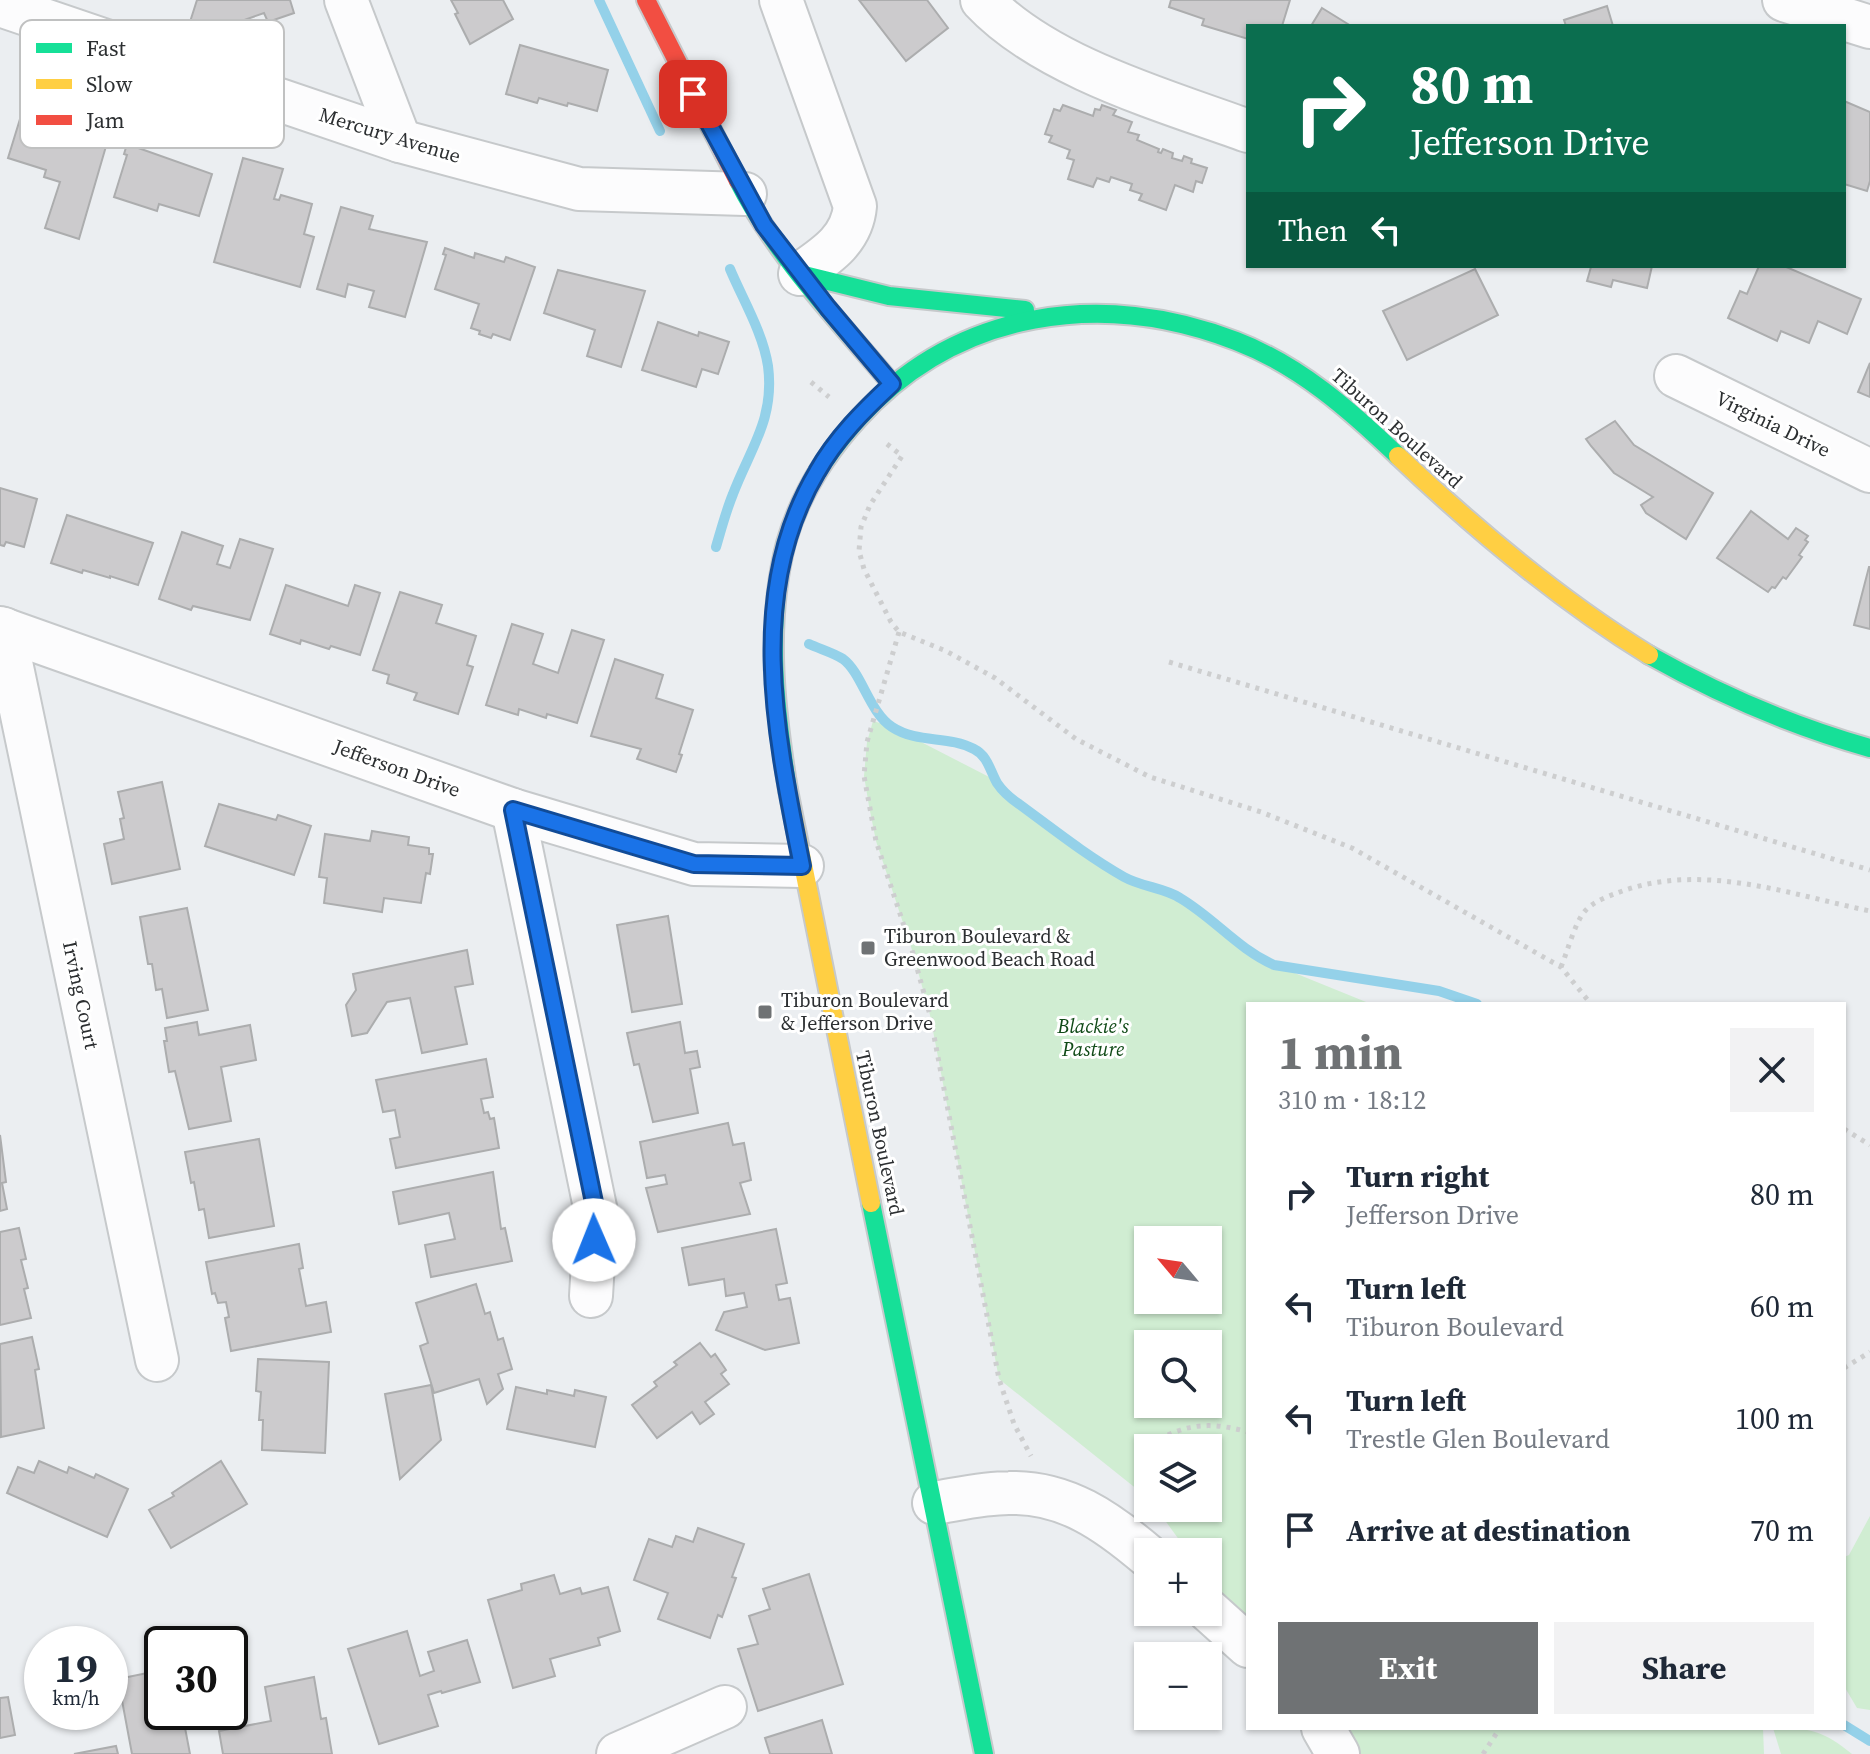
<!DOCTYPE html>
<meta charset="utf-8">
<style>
body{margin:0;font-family:"Source Serif 4",serif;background:#f2f2f3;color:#1f2937;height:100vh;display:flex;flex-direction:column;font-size:30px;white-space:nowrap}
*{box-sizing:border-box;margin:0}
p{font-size:26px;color:#747a83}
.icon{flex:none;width:44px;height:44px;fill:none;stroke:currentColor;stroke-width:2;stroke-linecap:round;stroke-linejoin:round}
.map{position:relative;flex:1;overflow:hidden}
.side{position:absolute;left:1246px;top:1002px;width:600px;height:728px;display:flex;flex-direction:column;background:#fff;border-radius:0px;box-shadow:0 2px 6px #0004}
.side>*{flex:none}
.top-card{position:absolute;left:1246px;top:24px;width:600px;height:244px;border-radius:0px;box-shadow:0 2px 6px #0004;background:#0b6e4f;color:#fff;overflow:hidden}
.needle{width:52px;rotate:299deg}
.fabs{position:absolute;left:1134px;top:1226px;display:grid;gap:16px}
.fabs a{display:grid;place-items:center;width:88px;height:88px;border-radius:0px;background:#fff;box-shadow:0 2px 6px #0004;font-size:40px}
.speed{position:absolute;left:24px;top:1626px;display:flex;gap:16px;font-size:40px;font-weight:700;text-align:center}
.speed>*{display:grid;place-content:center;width:104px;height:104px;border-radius:50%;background:#fff;box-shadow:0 2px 6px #0004;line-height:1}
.speed small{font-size:20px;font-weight:400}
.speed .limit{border:4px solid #111;border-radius:12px;background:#fff;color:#111}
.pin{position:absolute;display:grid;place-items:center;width:68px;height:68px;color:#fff;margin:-34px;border-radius:16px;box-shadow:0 4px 12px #0006}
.me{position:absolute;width:88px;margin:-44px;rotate:359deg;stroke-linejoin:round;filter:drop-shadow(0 0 6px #0008)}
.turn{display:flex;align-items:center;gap:28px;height:168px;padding:0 32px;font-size:36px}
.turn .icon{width:104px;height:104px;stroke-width:2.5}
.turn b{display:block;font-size:56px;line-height:68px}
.then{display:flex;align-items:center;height:76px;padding:0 32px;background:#0003;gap:16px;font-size:30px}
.round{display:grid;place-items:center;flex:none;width:84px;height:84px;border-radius:0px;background:#f2f2f3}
.summary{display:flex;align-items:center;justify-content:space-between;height:136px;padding:0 32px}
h1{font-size:48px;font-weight:700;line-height:60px;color:#6f7274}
.action{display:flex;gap:16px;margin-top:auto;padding:16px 32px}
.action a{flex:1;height:92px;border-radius:0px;background:#6f7274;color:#fff;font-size:32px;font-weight:700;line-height:92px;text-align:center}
.action a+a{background:#f2f2f3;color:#1f2937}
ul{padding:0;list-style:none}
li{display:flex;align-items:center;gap:24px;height:112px;padding:0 32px}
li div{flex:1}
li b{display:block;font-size:30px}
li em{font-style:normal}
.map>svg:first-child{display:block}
.green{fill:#d0edd2;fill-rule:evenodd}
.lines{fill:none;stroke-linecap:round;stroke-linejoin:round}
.stream{stroke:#94d1e9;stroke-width:10}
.building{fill:#cccbcd;stroke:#acadae;stroke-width:2}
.street-casing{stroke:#c6c9cb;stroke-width:46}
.fast-casing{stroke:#c6c9cb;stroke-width:22}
.slow-casing{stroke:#c6c9cb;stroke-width:22}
.jam-casing{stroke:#c6c9cb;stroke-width:22}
.path{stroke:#cdcecf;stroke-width:5;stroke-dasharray:4 6;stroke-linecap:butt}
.street{stroke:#fcfcfd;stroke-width:42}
.fast{stroke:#16e098;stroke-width:18}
.slow{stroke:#ffcf43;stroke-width:18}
.jam{stroke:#f24e42;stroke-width:18}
.route-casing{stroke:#114b97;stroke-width:20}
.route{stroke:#1a73e8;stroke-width:14}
.poi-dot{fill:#6f7274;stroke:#fff;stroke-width:3}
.labels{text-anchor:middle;stroke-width:6;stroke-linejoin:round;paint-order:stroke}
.street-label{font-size:20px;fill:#2c2f31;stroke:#fff}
.poi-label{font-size:20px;fill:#2c2f31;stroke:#fff;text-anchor:start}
.park-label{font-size:20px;font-style:italic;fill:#104a17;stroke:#fff}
.key{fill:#fff;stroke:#c0c1c1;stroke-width:2}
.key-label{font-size:22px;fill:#2c2f31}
</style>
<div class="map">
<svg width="1870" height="1754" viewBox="0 0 1870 1754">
<rect width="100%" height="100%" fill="#ebeef1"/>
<g class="green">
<path d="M873,721L890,726L995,780L1003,792L1076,846L1125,878L1179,897L1225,930L1253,956L1371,1004H1248V1633L1208,1579V1552H1188L1156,1508H1208V1448H1148V1498L999,1379L930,1015L912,950L876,841L869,806L864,776L867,742ZM1148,1240H1208V1300H1148ZM1148,1344H1208V1404H1148Z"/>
<path d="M1870,1516V1710L1857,1708L1844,1686V1557L1849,1555Z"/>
<path d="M1318,1728H1763L1764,1754H1337Z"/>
<path d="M1773,1728C1810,1728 1822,1730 1852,1754H1781Z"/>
</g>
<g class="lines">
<g class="stream">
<path d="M599,0L660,131"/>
<path d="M716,547C721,530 726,511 733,494C750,449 775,419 768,366C763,333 743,300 730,269"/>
<path d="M809,644C820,649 834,653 843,659C862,673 869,712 892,727C918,744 948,735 974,749C988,756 990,771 997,783C1003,792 1010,798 1019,804C1053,829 1087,856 1124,877C1142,887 1165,888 1180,898C1214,918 1238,949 1274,965L1439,991L1477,1004"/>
<path d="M1844,1725L1870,1741"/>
</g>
</g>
<g class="building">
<path d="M197,0H290L294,13L268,22L264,13L233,24L229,38L189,25Z"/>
<path d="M451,0H503L513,19L470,44L455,14L458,13Z"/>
<path d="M859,0H927L948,28L906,61Z"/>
<path d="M1171,0H1290L1282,26H1248V39L1202,25L1204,19L1169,7Z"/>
<path d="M1607,6L1613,26H1566L1564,20Z"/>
<path d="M1322,8L1351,26H1311Z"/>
<path d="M520,45L608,70L597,111L568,103L567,106L539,98L537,103L506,94Z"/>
<path d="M1844,101L1870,112V181L1867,191L1844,184Z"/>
<path d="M1063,105L1093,116L1095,109L1100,110L1102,105L1116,110L1113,115L1132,122L1128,132L1139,135L1137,140L1159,149L1158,152L1161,153L1163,149L1173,153L1172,158L1182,161L1184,156L1192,159L1191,163L1207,168L1202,183L1196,181L1193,192L1175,185L1166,210L1139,200L1142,194L1130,190L1132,184L1111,177L1109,182L1097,178L1093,187L1068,179L1074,160L1067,158L1070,150L1049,142L1052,136L1045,134L1054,109L1060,111Z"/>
<path d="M24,106L55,116L53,123L77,131L78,126L109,136L79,239L45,228L60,182L44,177L46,170L8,158Z"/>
<path d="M127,144L212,174L199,216L159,204L157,211L114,197L127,155L124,154Z"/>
<path d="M243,158L283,169L274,199L279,200L281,195L312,204L304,234L314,237L300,287L214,262Z"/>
<path d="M341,207L373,216L369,229L427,242L405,317L369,307L374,291L348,284L345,297L317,289Z"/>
<path d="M445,248L474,258L475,253L504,262L506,257L535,267L510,340L493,334L491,338L479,334L480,331L471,328L479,304L435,289L446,255L443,254Z"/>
<path d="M1588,266H1652L1647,288L1613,280L1611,287L1587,281L1591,267Z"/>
<path d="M1759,266H1784L1861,299L1847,334L1818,321L1809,343L1781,331L1777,341L1728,318L1740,291L1747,294Z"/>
<path d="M1475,269L1498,315L1407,360L1383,311Z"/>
<path d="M558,270L645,291L621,367L587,356L595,330L544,313Z"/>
<path d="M658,322L698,336L699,332L729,342L718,374L702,369L696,387L642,370Z"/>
<path d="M1870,363V397L1858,392Z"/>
<path d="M1615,421L1634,445L1713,493L1686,539L1646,513L1641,505L1653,497L1614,473L1591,446L1586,439Z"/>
<path d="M0,488L37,499L24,547L6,542L4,546L0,545Z"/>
<path d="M1751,511L1788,539L1796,528L1808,536L1805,540L1808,542L1799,555L1802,557L1786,579L1783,577L1775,588L1772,587L1768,592L1717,558Z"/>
<path d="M67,515L153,543L138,585L110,576V578L83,570L82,573L51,563Z"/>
<path d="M182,532L223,546L217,564L230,568L240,539L273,549L250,620L193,606L191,610L159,599Z"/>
<path d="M1869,567H1870V629L1854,625Z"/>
<path d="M286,585L348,606L355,585L380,593L360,655L331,646L329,649L301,640L300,644L270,634Z"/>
<path d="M400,592L442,605L436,623L476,636L467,665L473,667L458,714L414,700L417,693L387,683L389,675L373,670Z"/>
<path d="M512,624L543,634L533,664L558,673L572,630L604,640L577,723L547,714L546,718L519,709L518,715L486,705Z"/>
<path d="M615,659L663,675L656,698L693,710L679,754L682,755L676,772L637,759L641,749L591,736Z"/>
<path d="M162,782L180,869L112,884L104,844L124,839L120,819L124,818L118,792Z"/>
<path d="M219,804L276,820L278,815L311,826L294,875L205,846Z"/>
<path d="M372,831L409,837L408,845L429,848V854H433L430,874L426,873L421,903L384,898L382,912L324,903L327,878L319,877L325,834L370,841Z"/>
<path d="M187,908L208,1010L167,1018L162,989L156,990L152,964H148L140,917Z"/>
<path d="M668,916L682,1004L632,1012L617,925Z"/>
<path d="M467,950L473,984L455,987L467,1044L422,1053L410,998L387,1002L367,1033L352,1036L346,1005L356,990L353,974Z"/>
<path d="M197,1022L199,1035L250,1025L256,1060L221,1067L231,1121L189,1129L175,1071L169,1072L164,1041H167L165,1028Z"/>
<path d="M680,1022L685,1053L697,1051L700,1067L690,1069L698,1113L653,1122L639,1064L634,1065L627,1033Z"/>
<path d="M486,1059L493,1097L481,1099L484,1113L488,1112L490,1119L494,1118L499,1148L396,1168L390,1139L400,1137L395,1110L383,1112L376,1080Z"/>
<path d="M728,1123L733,1145L744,1143L751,1180L740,1183L750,1214L658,1232L646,1188L667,1184L665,1175L647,1178L640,1142Z"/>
<path d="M0,1135L6,1182L2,1183L7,1209L0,1211Z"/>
<path d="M259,1139L274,1226L209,1238L204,1209L199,1210L194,1182L191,1183L185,1152Z"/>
<path d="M493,1172L501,1229L505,1228L512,1261L431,1277L425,1245L455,1239L449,1213L399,1224L393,1192Z"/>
<path d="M19,1228L26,1259L21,1260L28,1288L24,1289L31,1318L0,1325V1232Z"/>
<path d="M776,1229L787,1283L776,1285L779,1300L790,1298L799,1343L765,1350L716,1330L724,1312L747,1307L744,1293L726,1296L724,1279L689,1285L682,1248Z"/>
<path d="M299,1244L303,1268L299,1269L306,1306L326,1302L331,1332L231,1351L225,1318L229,1317L226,1302L218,1303L215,1293L212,1294L206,1262Z"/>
<path d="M476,1284L485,1314L490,1312L498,1340L503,1338L512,1369L498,1374L503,1389L487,1404L479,1379L434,1393L420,1346L428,1343L416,1303Z"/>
<path d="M32,1337L39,1369L35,1370L44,1428L1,1437L0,1344Z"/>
<path d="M700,1343L711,1357L715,1354L726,1370L721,1374L729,1384L705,1402L714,1414L700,1424L692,1412L657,1438L632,1405L657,1386L654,1382L677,1365L674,1362Z"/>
<path d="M258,1359L329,1362L325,1453L262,1450L263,1420H259L261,1392L256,1391Z"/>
<path d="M431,1385L441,1440L400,1479L385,1394Z"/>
<path d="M516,1387L547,1394V1390L574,1396L575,1390L606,1397L595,1447L507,1429Z"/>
<path d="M39,1461L67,1473L69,1467L94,1478L96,1474L128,1489L107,1537L7,1493L18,1467L34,1473Z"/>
<path d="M221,1461L247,1504L171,1548L149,1510L174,1496L172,1493Z"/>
<path d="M698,1528L744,1544L732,1577L736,1578L722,1617L718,1615L710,1638L658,1619L668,1593L634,1580L649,1539L672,1547L676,1536L693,1542Z"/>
<path d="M809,1574L843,1684L758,1711L738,1649L758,1644L749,1616L770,1609L763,1589Z"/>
<path d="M554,1575L560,1594L580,1588L582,1594L608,1587L620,1631L598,1638L600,1645L550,1659L555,1676L513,1688L488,1600L522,1590L521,1584Z"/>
<path d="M407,1631L420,1676L434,1671L428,1652L467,1640L480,1682L442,1693L441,1691L428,1695L438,1726L379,1744L348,1649Z"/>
<path d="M162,1670V1712H182L190,1754H132L118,1679Z"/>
<path d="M314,1677L321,1719L326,1718L332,1754H223L219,1731L271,1721L265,1687Z"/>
<path d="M8,1697L15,1735L0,1738V1698Z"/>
<path d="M822,1720L832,1754H770L765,1738Z"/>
<path d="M116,1746L118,1754H74Z"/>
</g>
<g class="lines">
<g class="street-casing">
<g id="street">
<path d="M346,0L400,141"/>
<path d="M781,0L855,206C852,240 826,256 800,274"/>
<path d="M982,0C1045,67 1163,100 1248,131"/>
<path d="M1784,0L1870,27"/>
<path d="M0,5L400,141L579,189L745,194"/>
<path d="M1676,376L1870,471"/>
<path d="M0,628L513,810L694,864L802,866"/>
<path d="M4,629L157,1360"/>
<path d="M513,810L596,1212L591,1296"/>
<path d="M934,1503C959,1499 984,1493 1009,1493C1065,1491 1108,1522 1148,1556"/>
<path d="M1208,1610L1248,1646"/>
<path d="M1323,1728L1338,1754"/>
<path d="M618,1754L725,1707"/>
</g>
</g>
<g class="fast-casing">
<g id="fast">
<path d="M738,181C776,256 838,320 892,384"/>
<path d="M800,274L889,296L1025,310"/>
<path d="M1649,655C1720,695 1792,726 1870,748"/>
<path d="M788,790C775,709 765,624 786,543C799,497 826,454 858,419C957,310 1102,289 1236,341C1299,365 1350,410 1398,456"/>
<path d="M871,1203L984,1754"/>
</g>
</g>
<g class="slow-casing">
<g id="slow">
<path d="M1398,456C1476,530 1558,599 1649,655"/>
<path d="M788,790L871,1203"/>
</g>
</g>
<g class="jam-casing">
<path id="jam" d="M646,0L738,181"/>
</g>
<g class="path">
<path d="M811,382L829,397"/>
<path d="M887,444L902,456L870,505L861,527L859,551L864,569L891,622L899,632L946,651L995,678L1076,739L1150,777L1261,812L1352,848L1561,967L1591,1004"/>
<path d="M899,632L867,742L864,776L876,841L912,950L930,1015L999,1379L1014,1424L1031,1456"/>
<path d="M1169,662L1870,870"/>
<path d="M1561,967C1567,953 1575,922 1585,911C1593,902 1606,897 1617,893C1700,861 1788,894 1870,911"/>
<path d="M1844,1129L1870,1145"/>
<path d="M1844,1368L1870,1352"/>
<path d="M1168,1435C1195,1422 1220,1424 1248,1432"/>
<path d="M1483,1754L1500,1728"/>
</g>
<use href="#street" class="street"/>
<use href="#fast" class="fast"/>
<use href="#slow" class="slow"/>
<use href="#jam" class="jam"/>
</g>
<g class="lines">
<g class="route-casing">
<path id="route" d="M594,1240L596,1212L513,810L694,864L802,866C776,736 745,593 817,472C836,438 864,410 892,384L828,308L764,225L693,94"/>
</g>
<use href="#route" class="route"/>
</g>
<g class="poi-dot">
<rect x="860" y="940" width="16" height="16" rx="4"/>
<rect x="757" y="1004" width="16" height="16" rx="4"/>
</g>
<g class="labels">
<g class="street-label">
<text transform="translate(390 135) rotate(17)" y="7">Mercury Avenue</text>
<text transform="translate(1773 424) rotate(26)" y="7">Virginia Drive</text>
<text transform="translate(1397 428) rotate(42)" y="7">Tiburon Boulevard</text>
<text transform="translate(397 768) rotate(20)" y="7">Jefferson Drive</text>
<text transform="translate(81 995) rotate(78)" y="7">Irving Court</text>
<text transform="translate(880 1133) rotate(78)" y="7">Tiburon Boulevard</text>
</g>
<g class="poi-label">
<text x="884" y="943">Tiburon Boulevard &amp;<tspan x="884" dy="23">Greenwood Beach Road</tspan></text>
<text x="781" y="1007">Tiburon Boulevard<tspan x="781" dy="23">&amp; Jefferson Drive</tspan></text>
</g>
<g class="park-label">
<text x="1093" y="1033">Blackie's<tspan x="1093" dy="23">Pasture</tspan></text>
</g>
</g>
<rect x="20" y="20" width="264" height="128" rx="12" class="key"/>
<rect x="36" y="43" width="36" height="10" fill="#16e098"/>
<rect x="36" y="79" width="36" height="10" fill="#ffcf43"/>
<rect x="36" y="115" width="36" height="10" fill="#f24e42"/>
<g class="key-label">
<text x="86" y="56">Fast</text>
<text x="86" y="92">Slow</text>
<text x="86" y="128">Jam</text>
</g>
</svg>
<div class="fabs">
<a><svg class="needle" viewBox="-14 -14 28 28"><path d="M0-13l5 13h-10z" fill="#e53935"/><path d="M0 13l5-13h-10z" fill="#747a83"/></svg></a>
<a><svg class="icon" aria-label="search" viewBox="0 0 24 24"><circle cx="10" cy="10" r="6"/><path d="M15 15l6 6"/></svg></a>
<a><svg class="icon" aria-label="layers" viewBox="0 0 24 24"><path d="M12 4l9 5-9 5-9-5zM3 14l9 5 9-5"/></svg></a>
<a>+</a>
<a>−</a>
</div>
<div class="speed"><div>19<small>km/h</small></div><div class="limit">30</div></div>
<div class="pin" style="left:693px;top:94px;background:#d93025"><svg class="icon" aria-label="arrive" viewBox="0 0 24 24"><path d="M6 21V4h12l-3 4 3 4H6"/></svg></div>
<svg class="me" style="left:594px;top:1240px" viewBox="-20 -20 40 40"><circle r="19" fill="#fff"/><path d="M0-13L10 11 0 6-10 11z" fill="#1a73e8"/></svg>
<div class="top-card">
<div class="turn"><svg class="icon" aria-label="right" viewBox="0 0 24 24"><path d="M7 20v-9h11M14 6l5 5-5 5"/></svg><div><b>80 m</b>Jefferson Drive</div></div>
<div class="then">Then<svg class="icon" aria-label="left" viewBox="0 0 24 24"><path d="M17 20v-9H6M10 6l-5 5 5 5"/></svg></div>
</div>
<section class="side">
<div class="summary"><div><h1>1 min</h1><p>310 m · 18:12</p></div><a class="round"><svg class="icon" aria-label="close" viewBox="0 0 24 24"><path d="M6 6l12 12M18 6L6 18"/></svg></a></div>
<ul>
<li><svg class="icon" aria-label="right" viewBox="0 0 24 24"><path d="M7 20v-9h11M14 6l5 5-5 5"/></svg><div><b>Turn right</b><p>Jefferson Drive</p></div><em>80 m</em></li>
<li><svg class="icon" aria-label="left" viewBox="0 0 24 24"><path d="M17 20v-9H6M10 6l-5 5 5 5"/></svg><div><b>Turn left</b><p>Tiburon Boulevard</p></div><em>60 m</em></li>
<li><svg class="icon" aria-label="left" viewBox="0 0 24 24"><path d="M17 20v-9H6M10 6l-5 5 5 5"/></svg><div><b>Turn left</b><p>Trestle Glen Boulevard</p></div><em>100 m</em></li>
<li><svg class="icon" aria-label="arrive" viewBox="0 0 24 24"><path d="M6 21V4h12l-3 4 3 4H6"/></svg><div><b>Arrive at destination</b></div><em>70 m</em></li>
</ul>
<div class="action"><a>Exit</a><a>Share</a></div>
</section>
</div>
